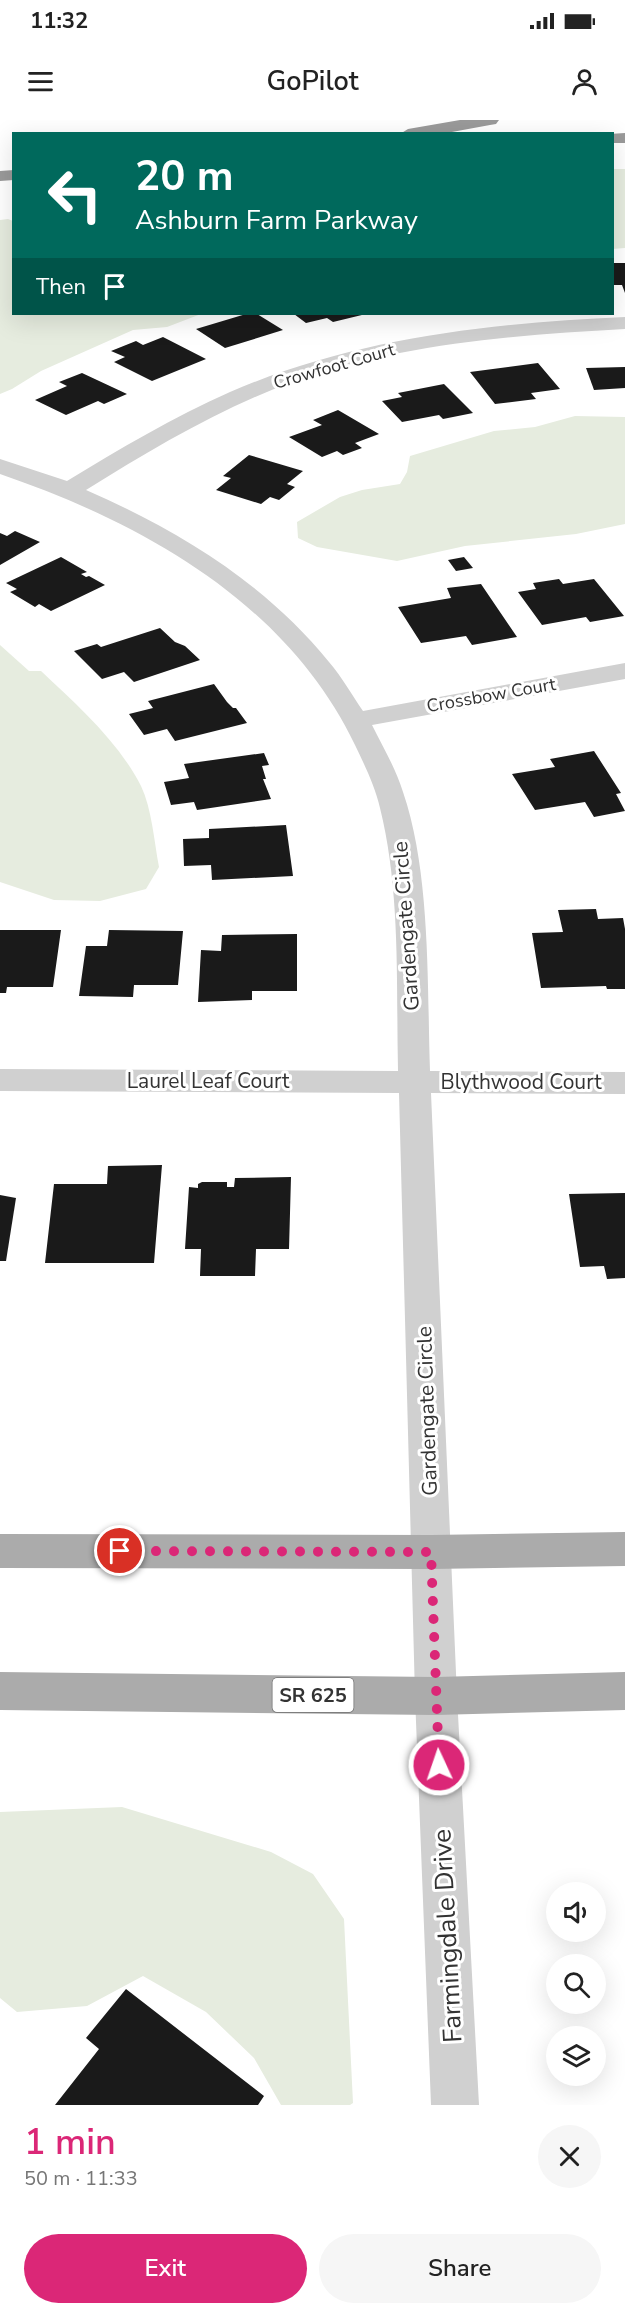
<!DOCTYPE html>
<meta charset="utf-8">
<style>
body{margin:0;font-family:"Nunito Sans",sans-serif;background:#f6f6f6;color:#222;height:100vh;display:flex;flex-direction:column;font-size:22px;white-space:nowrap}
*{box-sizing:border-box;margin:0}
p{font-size:20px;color:#767676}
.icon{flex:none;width:33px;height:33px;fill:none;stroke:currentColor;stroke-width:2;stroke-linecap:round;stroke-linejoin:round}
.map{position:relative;height:1985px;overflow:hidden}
.panel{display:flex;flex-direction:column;background:#fff;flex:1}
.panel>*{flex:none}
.hud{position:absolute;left:12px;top:12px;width:602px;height:183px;border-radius:0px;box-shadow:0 6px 24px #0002;background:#00695c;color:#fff;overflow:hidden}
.controls{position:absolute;left:546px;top:1762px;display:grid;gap:12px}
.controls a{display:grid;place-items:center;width:60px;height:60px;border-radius:50%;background:#fff;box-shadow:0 6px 24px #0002;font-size:30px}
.pin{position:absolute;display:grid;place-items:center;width:51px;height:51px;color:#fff;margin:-26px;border:3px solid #fff;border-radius:50%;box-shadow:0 2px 6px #0007}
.me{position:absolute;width:66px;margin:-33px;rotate:357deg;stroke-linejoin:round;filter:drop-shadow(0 0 4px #0008)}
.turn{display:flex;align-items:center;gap:21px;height:126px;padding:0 24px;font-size:27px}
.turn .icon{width:78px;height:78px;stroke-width:2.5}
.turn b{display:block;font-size:42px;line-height:51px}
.then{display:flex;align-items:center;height:57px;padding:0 24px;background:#0003;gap:12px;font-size:22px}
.round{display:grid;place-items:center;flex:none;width:63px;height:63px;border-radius:32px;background:#f6f6f6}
.headline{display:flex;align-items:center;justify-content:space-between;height:102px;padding:0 24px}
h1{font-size:36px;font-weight:600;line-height:45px;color:#db2777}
.button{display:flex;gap:12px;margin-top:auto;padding:12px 24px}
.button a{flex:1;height:69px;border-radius:36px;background:#db2777;color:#fff;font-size:24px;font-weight:600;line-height:69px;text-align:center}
.button a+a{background:#f6f6f6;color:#222}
.status{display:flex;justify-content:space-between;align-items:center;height:42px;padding:0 30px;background:#fff;direction:ltr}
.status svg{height:16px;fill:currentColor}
header{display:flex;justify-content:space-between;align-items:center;height:78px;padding:0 24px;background:#fff;font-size:27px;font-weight:600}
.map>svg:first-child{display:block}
.green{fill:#e6ecdf}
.building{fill:#1a1a1a}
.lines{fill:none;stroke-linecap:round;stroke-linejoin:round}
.minor{fill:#d0d0d0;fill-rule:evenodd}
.major{fill:#ababab;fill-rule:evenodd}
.highway{fill:#9a9a9a;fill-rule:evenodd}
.route{stroke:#db2777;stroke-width:10;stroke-dasharray:0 18}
.labels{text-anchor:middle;stroke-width:6;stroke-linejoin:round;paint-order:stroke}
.far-street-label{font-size:18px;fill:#333;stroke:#fff}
.shield{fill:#fff;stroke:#707070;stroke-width:1.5}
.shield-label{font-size:20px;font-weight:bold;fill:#333}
.street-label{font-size:21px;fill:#333;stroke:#fff}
.near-street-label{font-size:26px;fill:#333;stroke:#fff}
</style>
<div class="status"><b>11:32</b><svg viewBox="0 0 49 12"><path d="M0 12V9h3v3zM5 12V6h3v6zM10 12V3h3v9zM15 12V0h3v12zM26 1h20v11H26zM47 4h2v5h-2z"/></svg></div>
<header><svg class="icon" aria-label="menu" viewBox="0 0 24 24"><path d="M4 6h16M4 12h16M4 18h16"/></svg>GoPilot<svg class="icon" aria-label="person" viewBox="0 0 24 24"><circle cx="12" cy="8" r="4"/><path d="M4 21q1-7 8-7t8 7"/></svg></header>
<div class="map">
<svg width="625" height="1985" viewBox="0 0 625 1985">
<rect width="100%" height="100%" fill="#fff"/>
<g class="green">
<path d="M612,49H625V128L612,129Z"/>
<path d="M8,99L13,101L14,194H201L167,207L133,210L41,251L12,269L0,274V100Z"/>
<path d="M575,296L625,297V404L576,414L465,426L397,441L317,427L298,418L297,402L340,377L362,370L400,364L407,352L410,336L494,311L535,307Z"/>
<path d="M0,525L29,551H41C77,585 118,621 141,666C152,689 154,721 159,747L146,769L100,781L54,780L0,762Z"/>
<path d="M122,1687L271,1732L313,1754L344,1799L353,1983L350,1985H281L254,1938L206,1892L143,1856L87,1886L17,1892L0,1878V1692Z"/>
</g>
<g class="building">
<path d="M612,143H625V173L622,165H612Z"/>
<path d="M246,194H257L283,210L225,228L196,209Z"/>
<path d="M294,194H366L333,202L327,198L306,203Z"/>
<path d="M163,217L206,239L152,261L114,242L125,237L111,231L136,221L143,225Z"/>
<path d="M538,243L560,269L531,273L536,279L495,284L470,252Z"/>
<path d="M625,247V268L594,270L586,248Z"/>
<path d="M82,253L127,274L104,284L98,281L66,295L35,280L67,266L59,262Z"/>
<path d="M444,264L473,293L443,299L439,295L402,302L382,281L402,277L398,273Z"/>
<path d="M338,290L379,314L355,323L362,328L343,335L337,331L322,337L289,317L322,305L313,300Z"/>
<path d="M249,335L303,351L287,364L295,367L279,380L270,377L261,384L216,370L231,358L223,356Z"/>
<path d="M15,411L40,422L0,445V413L7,416Z"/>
<path d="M61,437L87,452L81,454L86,457L89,456L105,465L51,491L39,484L35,487L10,472L17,469L6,463Z"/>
<path d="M464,437L473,448L456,451L448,440Z"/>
<path d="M559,459L563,464L594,459L624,496L590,502L586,497L542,505L518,472L536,469L533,463Z"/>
<path d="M481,464L517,517L472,525L466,516L421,523L398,487L451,478L447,468Z"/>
<path d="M160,508L175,522L185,526L200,540L134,562L124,552L102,559L74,531L97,524L101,527Z"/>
<path d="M214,564L227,582L233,588H236L247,603L175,621L167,609L144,615L129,594L153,588L148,581Z"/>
<path d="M594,631L621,673L616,674L625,691L594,697L585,682L535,690L512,654L555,647L550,639Z"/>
<path d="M264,633L269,645L262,646L266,659H263L271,679L197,690L194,682L171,685L164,662L189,658L184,644Z"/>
<path d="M286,705L293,756L212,760L211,745L184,746L183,719L209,718V709Z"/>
<path d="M596,789L598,799L623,798L625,809V869H607L606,866L541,868L532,813L563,812L558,790Z"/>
<path d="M0,810H61L53,867H7L6,873H0Z"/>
<path d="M109,810L183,811L178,865H134L133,877L79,876L86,826H107Z"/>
<path d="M297,814V871H252V880L198,882L201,830L221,831L222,815Z"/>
<path d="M162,1045L154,1143H45L54,1064H107L108,1046Z"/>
<path d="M291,1057L289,1129H256L255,1156H200L201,1129H185L189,1067L198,1068V1064L202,1062H227V1067H234L235,1058Z"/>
<path d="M625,1073V1158L607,1159L604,1146L580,1147L569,1074Z"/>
<path d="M0,1075L16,1078L6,1141H0Z"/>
<path d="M126,1869L264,1976L258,1985H55L99,1929L86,1918Z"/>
</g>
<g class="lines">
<path class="minor" d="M625,197V209C513,215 399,224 292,262C219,289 152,329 86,370C178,410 265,463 329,542C342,557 352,575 363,591L625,543V559L372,605C383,627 396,649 403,672C431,754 427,864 430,951L625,952V974L431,973L457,1576L479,1985H431L415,1576L399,973L0,971V949L398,951C396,864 401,773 380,688C375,666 365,646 355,625C287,483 143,403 0,354V339L67,361C120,329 173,297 230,272C355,218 490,203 625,197Z"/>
<g class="major">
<path d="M625,1412V1446L431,1449L0,1448V1414L431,1415Z"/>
<path d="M0,1552L436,1557L625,1552V1590L436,1595L0,1590Z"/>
</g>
<g class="highway">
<path d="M460,0H499L496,4L490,5L441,14H400L408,9Z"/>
<path d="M625,13V23H612V14H609Z"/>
<path d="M14,50V60L0,61V51Z"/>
</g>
</g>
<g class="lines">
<path class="route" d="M120,1431L431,1432L439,1645"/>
</g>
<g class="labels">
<g class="far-street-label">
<text transform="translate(334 246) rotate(-16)" y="6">Crowfoot Court</text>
<text transform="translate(491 575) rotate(-10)" y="6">Crossbow Court</text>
</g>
<rect class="shield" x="272.5" y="1558" width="81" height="34" rx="4.5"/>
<g class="shield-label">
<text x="313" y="1582">SR 625</text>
</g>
<g class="street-label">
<text transform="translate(406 806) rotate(-94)" y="7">Gardengate Circle</text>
<text x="208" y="968">Laurel Leaf Court</text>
<text x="521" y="969">Blythwood Court</text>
<text transform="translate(427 1291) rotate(-92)" y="7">Gardengate Circle</text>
</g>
<g class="near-street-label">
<text transform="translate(447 1816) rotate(-93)" y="9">Farmingdale Drive</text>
</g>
</g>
</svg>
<div class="controls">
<a><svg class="icon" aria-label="sound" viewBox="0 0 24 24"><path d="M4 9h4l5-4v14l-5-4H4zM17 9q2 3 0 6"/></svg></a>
<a><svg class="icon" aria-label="search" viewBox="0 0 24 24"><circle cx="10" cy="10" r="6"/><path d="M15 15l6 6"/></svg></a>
<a><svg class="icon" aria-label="layers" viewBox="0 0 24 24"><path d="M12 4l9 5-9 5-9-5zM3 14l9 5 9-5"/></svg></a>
</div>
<div class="pin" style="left:120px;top:1431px;background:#d93025"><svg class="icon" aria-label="arrive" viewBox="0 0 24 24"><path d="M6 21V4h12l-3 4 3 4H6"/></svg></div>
<svg class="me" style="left:439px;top:1645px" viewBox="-20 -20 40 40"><circle r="17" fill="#db2777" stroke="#fff" stroke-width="3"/><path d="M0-11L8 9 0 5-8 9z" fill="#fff"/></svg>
<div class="hud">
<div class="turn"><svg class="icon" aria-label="left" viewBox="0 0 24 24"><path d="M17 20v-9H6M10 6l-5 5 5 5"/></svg><div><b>20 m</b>Ashburn Farm Parkway</div></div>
<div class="then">Then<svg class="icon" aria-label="arrive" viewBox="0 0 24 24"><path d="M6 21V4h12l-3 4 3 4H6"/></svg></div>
</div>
</div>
<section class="panel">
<div class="headline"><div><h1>1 min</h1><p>50 m · 11:33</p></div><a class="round"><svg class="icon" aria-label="close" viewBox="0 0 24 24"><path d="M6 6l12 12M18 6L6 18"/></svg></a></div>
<div class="button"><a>Exit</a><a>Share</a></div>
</section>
